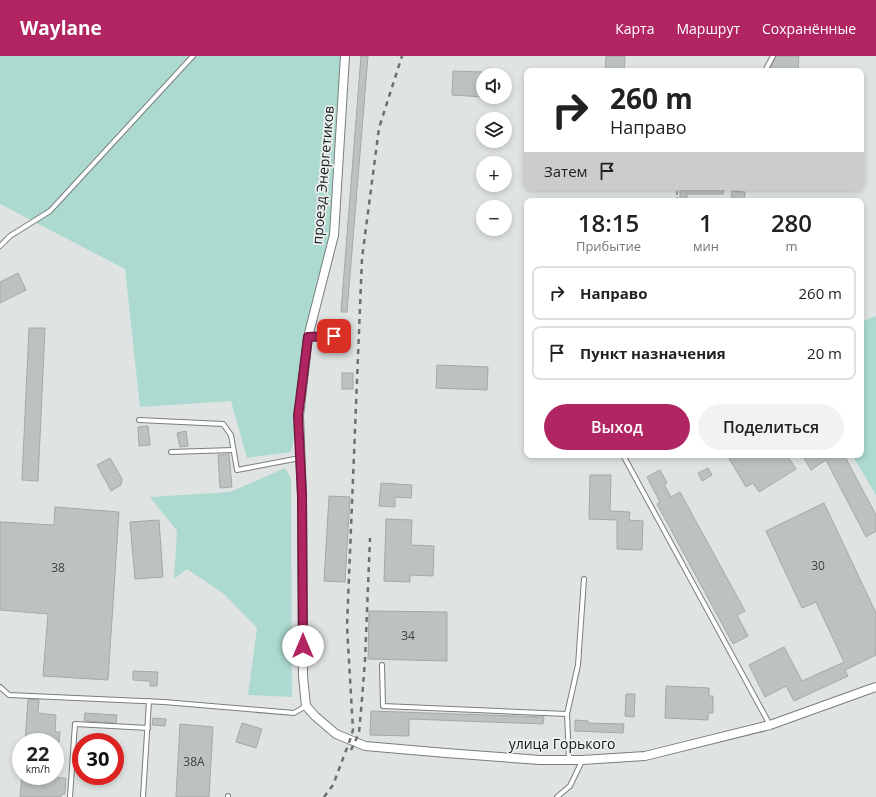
<!DOCTYPE html>
<html lang="ru">
<meta charset="utf-8">
<style>
body{margin:0;font-family:"Open Sans",sans-serif;background:#f2f2f2;color:#222;height:100vh;display:flex;flex-direction:column;font-size:15px;white-space:nowrap}
*{box-sizing:border-box;margin:0}
p{font-size:13px;color:#767676}
.icon{flex:none;width:22px;height:22px;fill:none;stroke:currentColor;stroke-width:2;stroke-linecap:round;stroke-linejoin:round}
.map{position:relative;flex:1;overflow:hidden}
.drawer{position:absolute;left:524px;top:142px;width:340px;height:260px;display:flex;flex-direction:column;background:#fff;border-radius:8px;box-shadow:0 2px 6px #0003}
.drawer>*{flex:none}
.banner{position:absolute;left:524px;top:12px;width:340px;height:122px;border-radius:8px;box-shadow:0 2px 6px #0003;background:#fff;color:#222;overflow:hidden}
.buttons{position:absolute;left:476px;top:12px;display:grid;gap:8px}
.buttons a{display:grid;place-items:center;width:36px;height:36px;border-radius:50%;background:#fff;box-shadow:0 2px 6px #0003;font-size:20px}
.speed{position:absolute;left:12px;top:677px;display:flex;gap:8px;font-size:20px;font-weight:700;text-align:center}
.speed>*{display:grid;place-content:center;width:52px;height:52px;border-radius:50%;background:#fff;box-shadow:0 2px 6px #0003;line-height:1}
.speed small{font-size:10px;font-weight:400}
.speed .limit{border:6px solid #d22;background:#fff;color:#111}
.pin{position:absolute;display:grid;place-items:center;width:34px;height:34px;color:#fff;margin:-17px;border-radius:8px;box-shadow:0 2px 6px #0006}
.me{position:absolute;width:44px;margin:-22px;rotate:0deg;stroke-linejoin:round;filter:drop-shadow(0 0 3px #0008)}
.turn{display:flex;align-items:center;gap:14px;height:84px;padding:0 20px;font-size:18px}
.turn .icon{width:52px;height:52px;stroke-width:2.5}
.turn b{display:block;font-size:28px;line-height:34px}
.then{display:flex;align-items:center;height:38px;padding:0 20px;background:#0003;gap:8px;font-size:15px}
.eta{display:flex;justify-content:space-evenly;align-items:center;height:68px;text-align:center}
.eta b{font-size:24px;font-weight:600;line-height:28px}
.button{display:flex;gap:8px;margin-top:auto;padding:8px 20px}
.button a{flex:1;height:46px;border-radius:24px;background:#b12662;color:#fff;font-size:16px;font-weight:600;line-height:46px;text-align:center}
.button a+a{background:#f2f2f2;color:#222}
ul{padding:0;list-style:none}
li{display:flex;align-items:center;gap:12px;height:54px;margin:0 8px 6px;padding:0 12px;border:2px solid #e0e0e0;border-radius:8px}
li div{flex:1}
li b{display:block;font-size:15px}
li em{font-style:normal}
header{display:flex;align-items:center;gap:24px;box-sizing:border-box;height:56px;padding:0 20px;background:#b12662;color:#fff}
header strong{font-size:19px}
nav{display:flex;gap:22px;margin-inline-start:auto;font-size:14px}
.map>svg:first-child{display:block}
.green{fill:#acdad0}
.building{fill:#bcc2c0;stroke:#a4a9a8}
.lines{fill:none;stroke-linecap:round;stroke-linejoin:round}
.service-casing{stroke:#797e7d;stroke-width:6}
.minor-casing{stroke:#797e7d;stroke-width:10}
.path{stroke:#888b8a;stroke-width:1.5;stroke-dasharray:4 2;stroke-linecap:butt}
.service{stroke:#fff;stroke-width:4}
.minor{stroke:#fff;stroke-width:8}
.rail{stroke:#6c6f6e;stroke-width:2.5;stroke-dasharray:5 5;stroke-linecap:butt}
.route-casing{stroke:#731940;stroke-width:10}
.route{stroke:#b12662;stroke-width:7}
.labels{text-anchor:middle;stroke-width:3.5;stroke-linejoin:round;paint-order:stroke}
.number-label{font-size:12px;fill:#3f4240}
.street-label{font-size:14px;fill:#151716;stroke:#ecf1f0}
</style>
<header>
<strong>Waylane</strong>
<nav><a>Карта</a><a>Маршрут</a><a>Сохранённые</a></nav>
</header>
<div class="map">
<svg width="876" height="741" viewBox="0 0 876 741">
<rect width="100%" height="100%" fill="#dfe4e3"/>
<g class="green">
<path d="M0,0H345L334,179L308,281L299,360L291,396L247,402L231,345L140,351L125,213L0,148Z"/>
<path d="M876,260V439L852,399H861V266Z"/>
<path d="M285,412L291,423L292,641L248,639L257,572L224,538L187,513L174,523L177,475L150,441L230,436Z"/>
</g>
<g class="building">
<path d="M361,0H368L347,256H341Z"/>
<path d="M606,0H625L624,15H605Z"/>
<path d="M776,0H799L798,15H769Z"/>
<path d="M453,15L483,16V41L452,39Z"/>
<path d="M680,131H724L723,138H687V145H680Z"/>
<path d="M732,135L745,136L744,145H731Z"/>
<path d="M18,217L26,234L0,247V226Z"/>
<path d="M29,272H45L38,425L22,424Z"/>
<path d="M437,309L488,311L487,334L436,332Z"/>
<rect x="342" y="317" width="11" height="16"/>
<path d="M148,370L150,389L139,390L138,371Z"/>
<path d="M186,375L188,390L180,391L177,377Z"/>
<path d="M229,398L232,431L220,432L218,399Z"/>
<path d="M727,399H787L796,413L759,436L753,427L746,431Z"/>
<path d="M802,399H844L876,459V475L866,481L826,404L811,414Z"/>
<path d="M110,402L122,423L121,429L111,435L97,409Z"/>
<path d="M708,412L712,419L702,425L698,417Z"/>
<path d="M660,414L667,427L664,428L671,441L680,436L745,555L737,559L748,580L733,588L657,448L660,446L647,421Z"/>
<path d="M590,419H611L610,455L630,456L629,464L643,465L642,494L617,493V464L589,463Z"/>
<path d="M381,427L412,429L411,442L395,441V451L379,450Z"/>
<path d="M329,440L350,441L345,526L324,525Z"/>
<path d="M824,447L876,557V599L845,614L848,620L794,645L786,630L765,641L749,609L784,591L802,625L844,606L816,546L802,552L766,475Z"/>
<path d="M55,451L119,456L108,624L43,620L48,558L0,554V466L54,469Z"/>
<path d="M386,463L412,464L411,489L434,490L433,520L410,519V526L384,525Z"/>
<path d="M159,464L163,521L135,523L130,466Z"/>
<path d="M369,555L447,556V605L368,603Z"/>
<path d="M133,615L158,616L157,630H150V625L133,624Z"/>
<path d="M666,630L709,632V640H713V657H708V664L665,662Z"/>
<path d="M626,638H635L634,661L625,660Z"/>
<path d="M28,643L39,644L38,657L56,659L55,676H60L59,686H25Z"/>
<path d="M371,655L544,661L543,668L409,663V680L370,679Z"/>
<path d="M85,657L117,659L116,667L84,665Z"/>
<path d="M153,662L166,663L165,670L152,669Z"/>
<path d="M575,664L588,665V667L624,668L623,677L575,675Z"/>
<path d="M242,667L262,673L256,692L236,686Z"/>
<path d="M180,668L213,671L209,741H176Z"/>
<path d="M22,720H57V722H66L65,738H62L61,741H20Z"/>
</g>
<g class="lines">
<g class="service-casing">
<g id="service">
<path d="M765,15L773,0"/>
<path d="M0,190L10,180L50,155L193,0"/>
<path d="M308,281L347,279"/>
<path d="M139,364L223,368L231,379L237,414L300,402"/>
<path d="M171,396L233,394"/>
<path d="M623,399L770,669"/>
<path d="M382,609L383,650L567,658L569,704"/>
<path d="M0,631L9,639L164,646L294,657L306,650"/>
<path d="M567,658L578,609L584,523"/>
<path d="M70,741L75,668L148,672"/>
<path d="M143,741L149,645"/>
<path d="M228,741V740"/>
<path d="M557,741L570,730L582,705"/>
</g>
</g>
<g class="minor-casing">
<path id="minor" d="M345,0L334,179L308,281L299,360L302,440L303,620L306,650L315,660L336,678L365,690L446,697L540,704H582L645,700L770,669L870,633L876,631"/>
</g>
<path class="path" d="M677,145V133L678,131"/>
<use href="#service" class="service"/>
<use href="#minor" class="minor"/>
<g class="rail">
<path d="M351,694L359,677L362,643L365,604L370,482"/>
<path d="M324,741L333,729L350,684L353,674L347,570L362,202L379,72L402,0"/>
</g>
</g>
<g class="lines">
<g class="route-casing">
<path id="route" d="M303,590L302,440L298,360L308,281L334,280"/>
</g>
<use href="#route" class="route"/>
</g>
<g class="labels">
<g class="number-label">
<text x="818" y="514">30</text>
<text x="58" y="516">38</text>
<text x="408" y="584">34</text>
<text x="194" y="710">38А</text>
</g>
<g class="street-label">
<text transform="translate(323 119) rotate(-85)" y="5">проезд Энергетиков</text>
<text x="562" y="693">улица Горького</text>
</g>
</g>
</svg>
<div class="buttons">
<a><svg class="icon" aria-label="sound" viewBox="0 0 24 24"><path d="M4 9h4l5-4v14l-5-4H4zM17 9q2 3 0 6"/></svg></a>
<a><svg class="icon" aria-label="layers" viewBox="0 0 24 24"><path d="M12 4l9 5-9 5-9-5zM3 14l9 5 9-5"/></svg></a>
<a>+</a>
<a>−</a>
</div>
<div class="speed"><div>22<small>km/h</small></div><div class="limit">30</div></div>
<div class="pin" style="left:334px;top:280px;background:#d93025"><svg class="icon" aria-label="arrive" viewBox="0 0 24 24"><path d="M6 21V4h12l-3 4 3 4H6"/></svg></div>
<svg class="me" style="left:303px;top:590px" viewBox="-20 -20 40 40"><circle r="19" fill="#fff"/><path d="M0-13L10 11 0 6-10 11z" fill="#b12662"/></svg>
<div class="banner">
<div class="turn"><svg class="icon" aria-label="right" viewBox="0 0 24 24"><path d="M7 20v-9h11M14 6l5 5-5 5"/></svg><div><b>260 m</b>Направо</div></div>
<div class="then">Затем<svg class="icon" aria-label="arrive" viewBox="0 0 24 24"><path d="M6 21V4h12l-3 4 3 4H6"/></svg></div>
</div>
<section class="drawer">
<div class="eta">
<div><b>18:15</b><p>Прибытие</p></div>
<div><b>1</b><p>мин</p></div>
<div><b>280</b><p>m</p></div>
</div>
<ul>
<li><svg class="icon" aria-label="right" viewBox="0 0 24 24"><path d="M7 20v-9h11M14 6l5 5-5 5"/></svg><div><b>Направо</b></div><em>260 m</em></li>
<li><svg class="icon" aria-label="arrive" viewBox="0 0 24 24"><path d="M6 21V4h12l-3 4 3 4H6"/></svg><div><b>Пункт назначения</b></div><em>20 m</em></li>
</ul>
<div class="button"><a>Выход</a><a>Поделиться</a></div>
</section>
</div>
